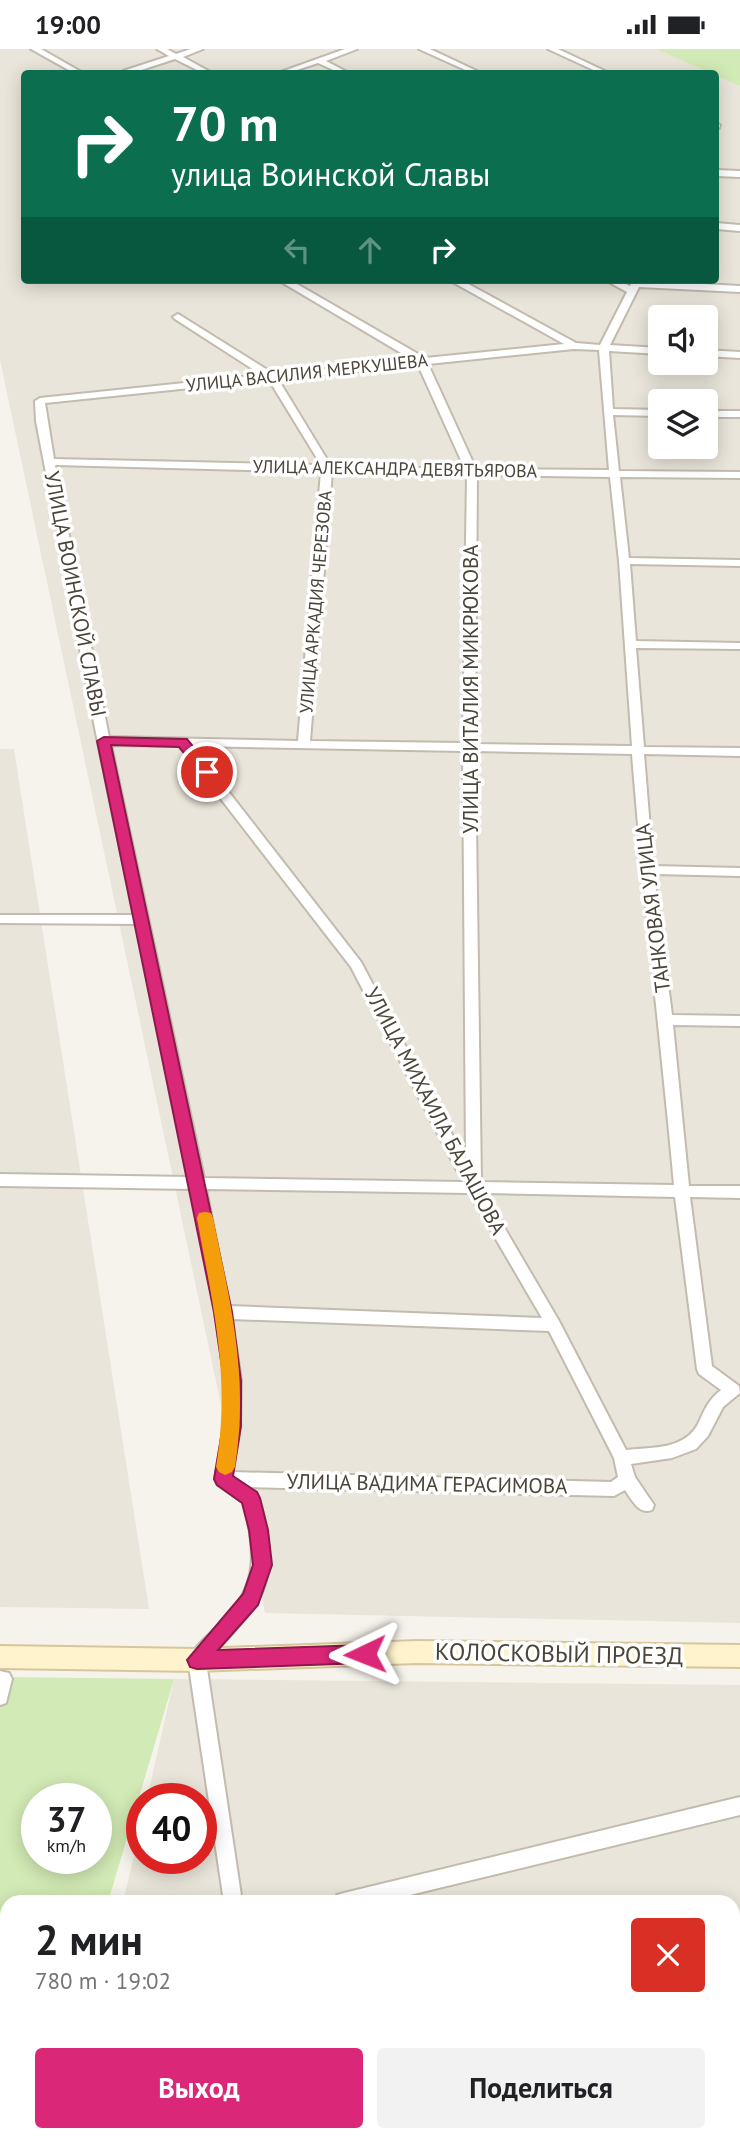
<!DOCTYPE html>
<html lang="ru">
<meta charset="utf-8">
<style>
body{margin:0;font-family:"PT Sans",sans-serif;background:#f2f2f2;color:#202124;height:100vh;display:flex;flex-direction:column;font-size:26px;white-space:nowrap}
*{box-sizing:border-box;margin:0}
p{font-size:23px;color:#757577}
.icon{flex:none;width:38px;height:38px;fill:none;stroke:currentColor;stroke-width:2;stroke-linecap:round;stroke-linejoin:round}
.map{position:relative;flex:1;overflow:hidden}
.side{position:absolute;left:0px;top:1846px;width:740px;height:247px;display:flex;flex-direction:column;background:#fff;border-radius:21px 21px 0 0;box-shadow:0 4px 18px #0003}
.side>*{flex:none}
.hud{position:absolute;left:21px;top:21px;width:698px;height:214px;border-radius:7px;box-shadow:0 4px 18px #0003;background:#0b6e4f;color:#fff;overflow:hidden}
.buttons{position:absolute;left:648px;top:256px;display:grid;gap:14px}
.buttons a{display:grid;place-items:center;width:70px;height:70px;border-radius:7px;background:#fff;box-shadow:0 4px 18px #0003;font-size:35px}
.speed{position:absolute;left:21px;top:1734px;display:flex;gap:14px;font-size:35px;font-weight:700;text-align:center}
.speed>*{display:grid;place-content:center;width:91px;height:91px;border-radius:50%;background:#fff;box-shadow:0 4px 18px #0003;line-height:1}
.speed small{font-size:18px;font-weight:400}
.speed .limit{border:10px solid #d22;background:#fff;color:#111}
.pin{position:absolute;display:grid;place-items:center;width:60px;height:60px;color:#fff;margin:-30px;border:4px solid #fff;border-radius:50%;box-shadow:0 2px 7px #0007}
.me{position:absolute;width:77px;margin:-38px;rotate:268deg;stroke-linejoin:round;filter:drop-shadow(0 0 5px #0008)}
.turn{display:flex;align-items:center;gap:24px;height:147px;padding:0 35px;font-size:32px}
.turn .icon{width:91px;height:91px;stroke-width:2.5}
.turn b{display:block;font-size:49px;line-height:60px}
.lanes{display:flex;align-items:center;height:66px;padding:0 35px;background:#0003;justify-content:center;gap:35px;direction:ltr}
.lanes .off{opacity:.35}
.round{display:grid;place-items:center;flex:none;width:74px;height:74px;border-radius:7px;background:#f2f2f2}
.headline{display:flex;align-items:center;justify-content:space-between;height:119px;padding:0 35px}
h1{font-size:42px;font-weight:600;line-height:52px}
.cta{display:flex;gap:14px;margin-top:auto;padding:14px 35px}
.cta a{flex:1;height:80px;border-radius:7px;background:#db2777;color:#fff;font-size:28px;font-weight:600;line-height:80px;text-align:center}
.cta a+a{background:#f2f2f2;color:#202124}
.status{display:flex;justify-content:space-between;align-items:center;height:49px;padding:0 35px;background:#fff;direction:ltr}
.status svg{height:19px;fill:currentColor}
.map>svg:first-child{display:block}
.residential{fill:#eae5da;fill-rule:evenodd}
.green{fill:#d2eab5;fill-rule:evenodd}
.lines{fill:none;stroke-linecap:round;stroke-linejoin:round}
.street-casing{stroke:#c2bbae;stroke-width:4}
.secondary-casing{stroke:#d6c79b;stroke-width:4}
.street{fill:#fff;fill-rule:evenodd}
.secondary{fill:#fff3cd;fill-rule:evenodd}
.route{fill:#db2777;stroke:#8e194d;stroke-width:2}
.slow{fill:#f59e0b}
.labels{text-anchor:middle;stroke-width:7;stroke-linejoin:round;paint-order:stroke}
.far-street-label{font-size:18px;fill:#4b4439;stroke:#fff}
.street-label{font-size:21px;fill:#4b4439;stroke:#fff}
.near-street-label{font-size:24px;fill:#4b4439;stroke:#fff}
</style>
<div class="status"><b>19:00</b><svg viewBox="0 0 49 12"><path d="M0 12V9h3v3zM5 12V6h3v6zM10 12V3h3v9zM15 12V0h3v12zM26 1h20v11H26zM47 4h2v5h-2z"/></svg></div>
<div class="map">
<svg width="740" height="2092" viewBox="0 0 740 2092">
<rect width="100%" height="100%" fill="#f6f3ec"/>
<g class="residential">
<path d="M0,0H656L712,24H24V231H716V26L740,37V1574L265,1564L0,311ZM660,268H705V313H660ZM660,352H705V397H660Z"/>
<path d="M0,700H14L149,1560L0,1558Z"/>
<path d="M174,1630L740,1636V2092H69L71,2086H733V1853H123L142,1773V1810H201V1750H147Z"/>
</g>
<g class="green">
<path d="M656,0H740V37Z"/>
<path d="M0,1628L174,1630L108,1853H7V2086H38L35,2092H0ZM37,1750H96V1810H37Z"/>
</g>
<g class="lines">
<g class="street-casing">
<g id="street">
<path d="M31,0H41L83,24H74Z"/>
<path d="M157,0H167L176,5L191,0H203L183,8L212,24H203L175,10L132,24H122L123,22L169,7Z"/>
<path d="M345,0H357L326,12L349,24H340L318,14L288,24H278Z"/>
<path d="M419,0H430L481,24H472Z"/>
<path d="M548,0H558L609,24H600Z"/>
<path d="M716,74L720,76L719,79H716Z"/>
<path d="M716,121L740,122V128L716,127Z"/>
<path d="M716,174L740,176V182L716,180Z"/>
<path d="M278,231H290L425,309L564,295L449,231H461L576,294L600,296L627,243L605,231H617L630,237L633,231L740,237V243L639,238L610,296L660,299V305L609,302L613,360L660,361V367L613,366L619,422L740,423V429L620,428L629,509L740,511V517L630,515L636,592L740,594V600L636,599L644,698L740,699V707L644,705L653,817L740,819V827L654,825L672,966L740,967V977L673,976L689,1137H740V1149L690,1148L712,1317L739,1337L740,1344L723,1358L708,1387L696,1400L672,1409L631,1415L635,1428L654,1456L652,1461C639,1466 632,1451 625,1441L614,1447L247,1438C261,1447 262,1460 265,1475C280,1549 248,1564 206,1613L242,1853H224L188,1611C195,1596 210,1586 221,1574C260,1536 255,1503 244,1453L217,1435L215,1430L224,1377L225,1332L215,1263L192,1140L0,1137V1125L189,1128L136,875L0,874V866H134L95,679L36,372L35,352L40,349L262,326L175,270L173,268L178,265L274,325L413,311ZM574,300L599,301L609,421L476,420L428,315ZM418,316L465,420L331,417L278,330ZM269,331L321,416L54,410L45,354ZM55,416L321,423L298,692L109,688ZM332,423L467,426L463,694L310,692ZM477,426L610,428L619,512L632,697L475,695ZM111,696L180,697L351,918L463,1133L204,1129ZM193,697L463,702L466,1112L361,913ZM475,702L632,705C643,849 661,992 674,1136L481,1133ZM206,1140L469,1144L542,1269L229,1257ZM484,1144L675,1148L697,1320L699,1325L721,1341C709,1350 705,1360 699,1373C686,1401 653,1398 626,1401L559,1272ZM232,1270L549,1282L614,1409L618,1428L611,1433L232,1423L240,1377L241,1332Z"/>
<path d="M705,301L740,303V309L705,307Z"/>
<rect x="705" y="362" width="35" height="6"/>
<path d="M0,1622L9,1624L12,1630L6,1654L0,1656Z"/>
<path d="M740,1748V1766L381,1853H335L337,1846L344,1844Z"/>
<path d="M259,2086H279L280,2092H260Z"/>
</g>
</g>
<g class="secondary-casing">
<path id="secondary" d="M417,1592L740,1596V1618L417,1614L197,1622L0,1619V1597L197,1600Z"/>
</g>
<use href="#street" class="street"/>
<use href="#secondary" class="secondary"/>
</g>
<path class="route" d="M104,688L187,690L214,723L207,728L202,726L179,698L111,696L232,1263L241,1332V1377L233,1427L257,1443L260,1449L268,1481L272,1516L258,1556L218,1601L365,1596L372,1599L375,1605L372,1612L365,1614L197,1620L190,1618L187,1611L243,1545L253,1516L249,1481L242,1454L217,1436L214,1430L223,1377L224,1332L214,1263L97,692Z"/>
<path class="slow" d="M205,1163L211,1164L213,1169C231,1256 249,1328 235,1418L232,1423L225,1426L219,1423L216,1418C231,1328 213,1257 197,1169L199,1164Z"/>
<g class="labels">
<g class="far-street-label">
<text transform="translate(307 324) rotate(-6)" y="6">УЛИЦА ВАСИЛИЯ МЕРКУШЕВА</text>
<text transform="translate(395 420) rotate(1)" y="6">УЛИЦА АЛЕКСАНДРА ДЕВЯТЬЯРОВА</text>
<text transform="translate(316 553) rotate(-85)" y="6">УЛИЦА АРКАДИЯ ЧЕРЕЗОВА</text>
</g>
<g class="street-label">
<text transform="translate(75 545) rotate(79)" y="7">УЛИЦА ВОИНСКОЙ СЛАВЫ</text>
<text transform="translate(471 640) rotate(-90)" y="7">УЛИЦА ВИТАЛИЯ МИКРЮКОВА</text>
<text transform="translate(653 859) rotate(-97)" y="7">ТАНКОВАЯ УЛИЦА</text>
<text transform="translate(435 1062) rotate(62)" y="7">УЛИЦА МИХАИЛА БАЛАШОВА</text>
<text transform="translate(427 1435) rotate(1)" y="7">УЛИЦА ВАДИМА ГЕРАСИМОВА</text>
</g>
<g class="near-street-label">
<text transform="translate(559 1605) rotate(1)" y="8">КОЛОСКОВЫЙ ПРОЕЗД</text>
</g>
</g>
</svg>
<div class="buttons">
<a><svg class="icon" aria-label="sound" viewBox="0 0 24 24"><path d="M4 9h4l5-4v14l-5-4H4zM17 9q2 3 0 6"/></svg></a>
<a><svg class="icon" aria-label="layers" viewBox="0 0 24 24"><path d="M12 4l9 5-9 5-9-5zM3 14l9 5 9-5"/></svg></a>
</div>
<div class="speed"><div>37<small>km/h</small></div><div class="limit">40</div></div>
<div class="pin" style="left:207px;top:723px;background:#d93025"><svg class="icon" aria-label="arrive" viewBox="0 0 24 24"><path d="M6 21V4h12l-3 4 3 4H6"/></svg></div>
<svg class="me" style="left:365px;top:1605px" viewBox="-20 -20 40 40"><path d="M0-17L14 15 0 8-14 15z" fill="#db2777" stroke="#fff" stroke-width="4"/></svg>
<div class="hud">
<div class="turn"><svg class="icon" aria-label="right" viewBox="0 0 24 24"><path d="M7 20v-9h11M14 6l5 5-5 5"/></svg><div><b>70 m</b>улица Воинской Славы</div></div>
<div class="lanes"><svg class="icon off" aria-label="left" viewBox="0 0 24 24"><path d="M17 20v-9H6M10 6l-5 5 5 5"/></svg><svg class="icon off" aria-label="ahead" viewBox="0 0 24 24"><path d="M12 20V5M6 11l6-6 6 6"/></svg><svg class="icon" aria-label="right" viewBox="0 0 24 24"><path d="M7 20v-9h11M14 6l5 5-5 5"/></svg></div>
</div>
<section class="side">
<div class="headline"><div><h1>2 мин</h1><p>780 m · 19:02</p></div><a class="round" style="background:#d93025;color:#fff"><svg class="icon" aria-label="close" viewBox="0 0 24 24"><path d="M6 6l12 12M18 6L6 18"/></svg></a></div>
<div class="cta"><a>Выход</a><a>Поделиться</a></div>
</section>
</div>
